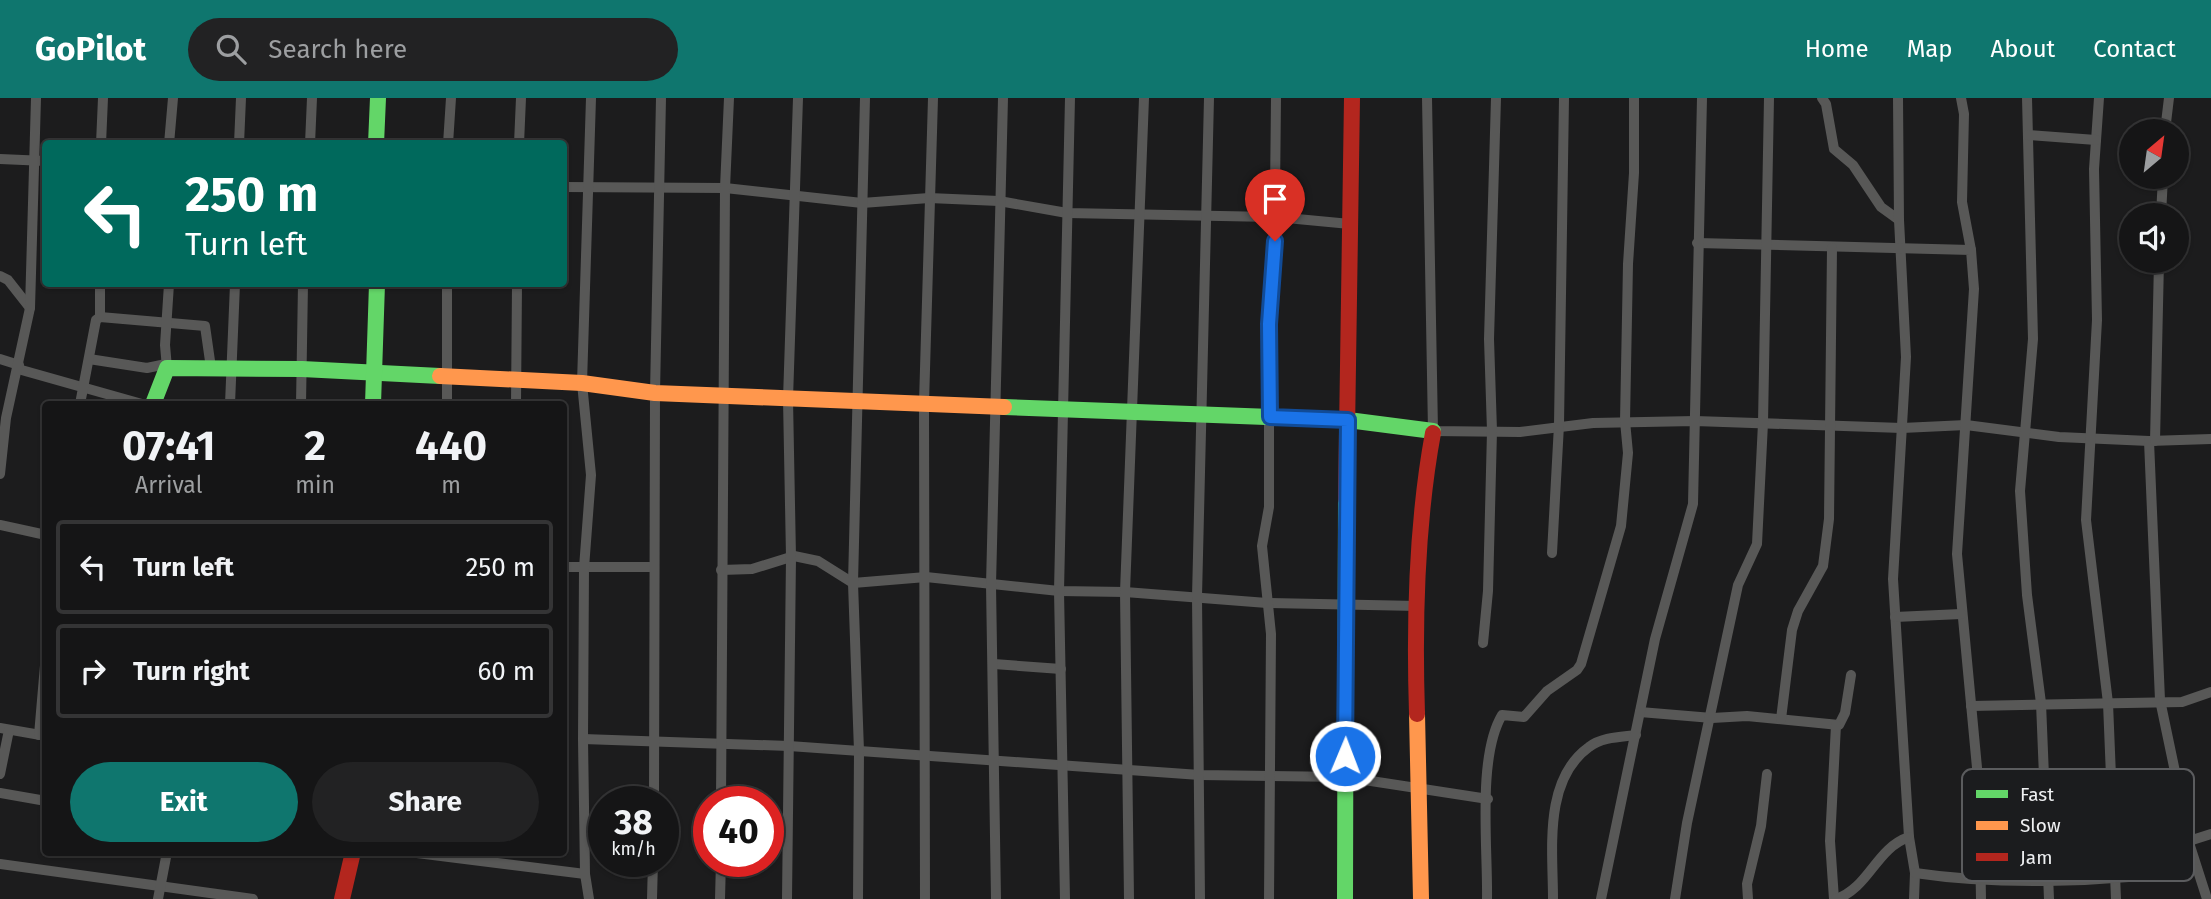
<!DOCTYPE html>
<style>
body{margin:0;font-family:"Fira Sans",sans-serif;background:#222223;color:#f1f3f6;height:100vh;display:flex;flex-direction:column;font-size:26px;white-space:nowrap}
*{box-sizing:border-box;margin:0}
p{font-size:23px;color:#9d9fa1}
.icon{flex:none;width:38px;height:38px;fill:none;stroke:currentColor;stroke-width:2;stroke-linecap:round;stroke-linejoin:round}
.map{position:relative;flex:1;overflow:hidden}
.sheet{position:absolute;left:42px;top:303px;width:525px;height:455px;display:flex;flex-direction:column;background:#151516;border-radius:7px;box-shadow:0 2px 5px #0004,0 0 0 2px #343435}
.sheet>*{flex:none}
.guide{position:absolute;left:42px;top:42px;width:525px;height:147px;border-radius:7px;box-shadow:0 2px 5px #0004,0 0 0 2px #343435;background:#00695c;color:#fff;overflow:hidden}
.needle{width:46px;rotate:29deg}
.buttons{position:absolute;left:2119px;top:21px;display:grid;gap:14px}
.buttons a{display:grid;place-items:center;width:70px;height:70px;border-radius:50%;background:#151516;box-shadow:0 2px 5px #0004,0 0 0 2px #343435;font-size:35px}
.speed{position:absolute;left:588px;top:688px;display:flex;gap:14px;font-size:35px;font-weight:700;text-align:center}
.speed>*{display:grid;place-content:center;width:91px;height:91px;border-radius:50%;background:#151516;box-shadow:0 2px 5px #0004,0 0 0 2px #343435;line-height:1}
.speed small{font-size:18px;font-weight:400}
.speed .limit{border:10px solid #d22;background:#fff;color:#111}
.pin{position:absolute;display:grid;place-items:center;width:60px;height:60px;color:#fff;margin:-72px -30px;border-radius:50% 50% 50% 0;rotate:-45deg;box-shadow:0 0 7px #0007}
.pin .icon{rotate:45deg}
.me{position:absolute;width:77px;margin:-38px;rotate:1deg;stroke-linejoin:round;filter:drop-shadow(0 0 5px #0008)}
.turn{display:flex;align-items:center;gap:24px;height:147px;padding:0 28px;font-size:32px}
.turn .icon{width:91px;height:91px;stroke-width:2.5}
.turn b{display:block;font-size:49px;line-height:60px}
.eta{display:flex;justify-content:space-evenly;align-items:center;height:119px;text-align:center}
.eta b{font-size:42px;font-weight:700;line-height:49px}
.primary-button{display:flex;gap:14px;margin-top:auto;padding:14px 28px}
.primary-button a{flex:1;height:80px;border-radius:42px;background:#0f766e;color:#fff;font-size:28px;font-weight:700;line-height:80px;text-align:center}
.primary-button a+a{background:#222223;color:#f1f3f6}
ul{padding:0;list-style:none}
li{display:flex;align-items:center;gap:21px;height:94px;margin:0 14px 10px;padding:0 14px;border:4px solid #343435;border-radius:7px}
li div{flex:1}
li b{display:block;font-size:26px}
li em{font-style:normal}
header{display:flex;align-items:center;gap:42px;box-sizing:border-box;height:98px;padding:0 35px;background:#0f766e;color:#fff}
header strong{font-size:33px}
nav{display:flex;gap:38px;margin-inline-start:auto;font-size:24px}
.search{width:490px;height:63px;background:#222223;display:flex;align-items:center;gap:18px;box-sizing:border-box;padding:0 24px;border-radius:38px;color:#9d9fa1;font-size:26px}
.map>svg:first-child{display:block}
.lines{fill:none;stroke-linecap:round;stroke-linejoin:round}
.street{stroke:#585857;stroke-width:10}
.fast{stroke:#63d668;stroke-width:16}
.slow{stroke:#ff974d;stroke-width:16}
.jam{stroke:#b3261e;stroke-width:16}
.route-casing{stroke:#114b97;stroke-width:18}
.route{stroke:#1a73e8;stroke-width:12}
.key{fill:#1b1c1e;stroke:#5b5c5e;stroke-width:2}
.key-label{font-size:19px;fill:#eff0f2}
</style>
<header>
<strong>GoPilot</strong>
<div class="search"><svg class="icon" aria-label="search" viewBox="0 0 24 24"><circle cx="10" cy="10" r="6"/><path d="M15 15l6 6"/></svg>Search here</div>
<nav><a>Home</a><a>Map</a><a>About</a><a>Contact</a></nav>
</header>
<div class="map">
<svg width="2211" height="801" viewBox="0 0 2211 801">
<rect width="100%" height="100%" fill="#1c1c1d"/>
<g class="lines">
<g class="street">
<path d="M1427,0L1433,333L1520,334L1593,325L1695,323L1902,330L1966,327L2059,339L2149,343L2211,341"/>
<path d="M1822,0L1826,6L1834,51L1853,67L1881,109L1899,122"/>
<path d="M1898,0L1899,122L1906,259L1893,481L1909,739L1915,775L1914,801"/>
<path d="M1961,0L1964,16L1962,104L1971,152"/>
<path d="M2027,0L2033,241L2020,393L2027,497L2041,605L2049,801"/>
<path d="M2099,0L2094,71L2097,222L2086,422L2108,605L2116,801"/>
<path d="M2165,33L2169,0"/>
<path d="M2028,37L2096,42"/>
<path d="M101,46L103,0"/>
<path d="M169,46L173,0"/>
<path d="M239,46L241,0"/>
<path d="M310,46L312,0"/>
<path d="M448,46L451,0"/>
<path d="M519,46L521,0"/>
<path d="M0,61L46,63"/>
<path d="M564,89L725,90L862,105L929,100L999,103L1067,115L1276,119L1350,126"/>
<path d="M2161,117L2163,79"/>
<path d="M1697,145L1971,152L1974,191L1957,456L1979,691L1981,801"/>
<path d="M0,178L8,182L30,210"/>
<path d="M447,186V306"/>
<path d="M100,219L205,228L211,270"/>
<path d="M0,261L19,267"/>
<path d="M89,261L147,270L166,266"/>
<path d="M167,270L165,247L169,186"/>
<path d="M18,271L142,306"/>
<path d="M80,306L96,222L100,219V186"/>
<path d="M230,306L235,186"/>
<path d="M301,306L303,186"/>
<path d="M516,306L517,186"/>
<path d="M2149,343L2160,602L2182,707L2183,726L2207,801"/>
<path d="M2155,343L2159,163"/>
<path d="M0,376L6,320L30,210L36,0"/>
<path d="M0,427L46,437"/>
<path d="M1552,455L1559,327L1564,0"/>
<path d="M564,469H653"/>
<path d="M721,472L752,471L794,458L818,463L853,485L926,479L1059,493L1125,494L1267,505L1418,508"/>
<path d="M1895,519L1961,516"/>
<path d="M1483,545L1488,493L1492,333L1489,241L1496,0"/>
<path d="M994,566L1061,571"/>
<path d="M1971,608L2182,604L2211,594"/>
<path d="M1640,614L1712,620L1747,618L1839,627L1845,615L1851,577"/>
<path d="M1781,621L1792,532L1798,513L1823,468L1829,421L1832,150"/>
<path d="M0,630L46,638"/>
<path d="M39,637L46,556"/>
<path d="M583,641L789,648L1200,677L1345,679L1488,701"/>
<path d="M0,676L9,632"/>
<path d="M0,695L46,703"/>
<path d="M654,704L655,295L661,0"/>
<path d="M721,704L725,90L729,0"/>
<path d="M2189,743L2211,736"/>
<path d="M409,754L585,776"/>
<path d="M0,766L253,801"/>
<path d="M1915,775C2002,788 2110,784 2197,771"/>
<path d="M158,801L167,754"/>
<path d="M589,801L585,776L583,641L584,470L591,377L582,285L591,0"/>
<path d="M652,801L653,763"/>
<path d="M720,801L721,763"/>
<path d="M787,801L791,459L788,301L798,0"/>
<path d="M858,801L859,653L853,485L865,0"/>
<path d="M925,801L924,305L933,0"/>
<path d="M996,801L991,487L1003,0"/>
<path d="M1065,801L1059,493L1070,0"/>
<path d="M1129,801L1125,494L1144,0"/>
<path d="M1200,801L1197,499L1209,0"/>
<path d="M1269,801L1271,536L1262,448L1269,409V226L1274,192L1276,0"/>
<path d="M1487,801C1488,750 1477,659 1502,617L1524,619L1547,593L1577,572L1581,566L1621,428L1628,355L1625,323L1628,166L1634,75V0"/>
<path d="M1553,801C1553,752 1543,682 1589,649C1602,639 1621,639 1636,637"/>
<path d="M1601,801L1655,541L1693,406L1702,0"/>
<path d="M1675,801L1687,725L1738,487L1757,446L1763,325L1769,0"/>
<path d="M1748,801L1747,786L1761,728L1767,676"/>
<path d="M1834,801L1830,743L1836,627"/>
<path d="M1836,801C1869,790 1876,750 1909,739"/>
</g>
<g class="fast">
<path d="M376,46L378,0"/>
<path d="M153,306L167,270L302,271L440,278"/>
<path d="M373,306L377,186"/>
<path d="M1004,309L1348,322L1433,333V335"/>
<path d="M1345,801L1346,401"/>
</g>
<g class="slow">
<path d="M440,278L582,285L655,295L1004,309"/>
<path d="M1417,616L1421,801"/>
</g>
<g class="jam">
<path d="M1346,401L1352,0"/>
<path d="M1417,616C1414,523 1416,427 1433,335"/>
<path d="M342,801L353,754"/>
</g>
</g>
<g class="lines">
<g class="route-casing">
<path id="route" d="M1275,143L1269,226L1270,319L1348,322L1345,658"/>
</g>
<use href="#route" class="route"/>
</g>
<rect x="1962" y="671" width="232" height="112" rx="10" class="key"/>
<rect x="1976" y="692" width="32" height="8" fill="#63d668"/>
<rect x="1976" y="723" width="32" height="9" fill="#ff974d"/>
<rect x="1976" y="755" width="32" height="8" fill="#b3261e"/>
<g class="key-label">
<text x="2020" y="703">Fast</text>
<text x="2020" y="734">Slow</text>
<text x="2020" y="766">Jam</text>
</g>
</svg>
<div class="buttons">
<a><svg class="needle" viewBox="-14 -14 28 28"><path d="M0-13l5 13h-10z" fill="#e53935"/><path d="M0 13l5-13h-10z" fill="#9d9fa1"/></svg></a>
<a><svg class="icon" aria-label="sound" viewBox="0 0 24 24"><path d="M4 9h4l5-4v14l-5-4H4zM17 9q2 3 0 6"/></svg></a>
</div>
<div class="speed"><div>38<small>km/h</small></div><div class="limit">40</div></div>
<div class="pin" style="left:1275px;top:143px;background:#d93025"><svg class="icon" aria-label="arrive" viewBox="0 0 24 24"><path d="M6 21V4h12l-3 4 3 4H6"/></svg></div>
<svg class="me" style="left:1345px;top:658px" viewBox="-20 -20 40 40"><circle r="17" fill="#1a73e8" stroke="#fff" stroke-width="3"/><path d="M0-11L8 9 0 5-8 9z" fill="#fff"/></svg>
<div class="guide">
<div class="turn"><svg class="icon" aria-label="left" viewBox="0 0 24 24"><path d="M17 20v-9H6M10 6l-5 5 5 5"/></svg><div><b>250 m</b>Turn left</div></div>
</div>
<section class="sheet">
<div class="eta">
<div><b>07:41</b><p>Arrival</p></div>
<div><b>2</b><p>min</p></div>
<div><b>440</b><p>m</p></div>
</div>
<ul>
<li><svg class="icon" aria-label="left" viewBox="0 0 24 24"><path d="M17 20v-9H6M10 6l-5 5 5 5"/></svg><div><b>Turn left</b></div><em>250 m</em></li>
<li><svg class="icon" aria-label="right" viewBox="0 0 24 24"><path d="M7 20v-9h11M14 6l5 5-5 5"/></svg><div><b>Turn right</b></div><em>60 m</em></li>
</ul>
<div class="primary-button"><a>Exit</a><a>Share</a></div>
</section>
</div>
